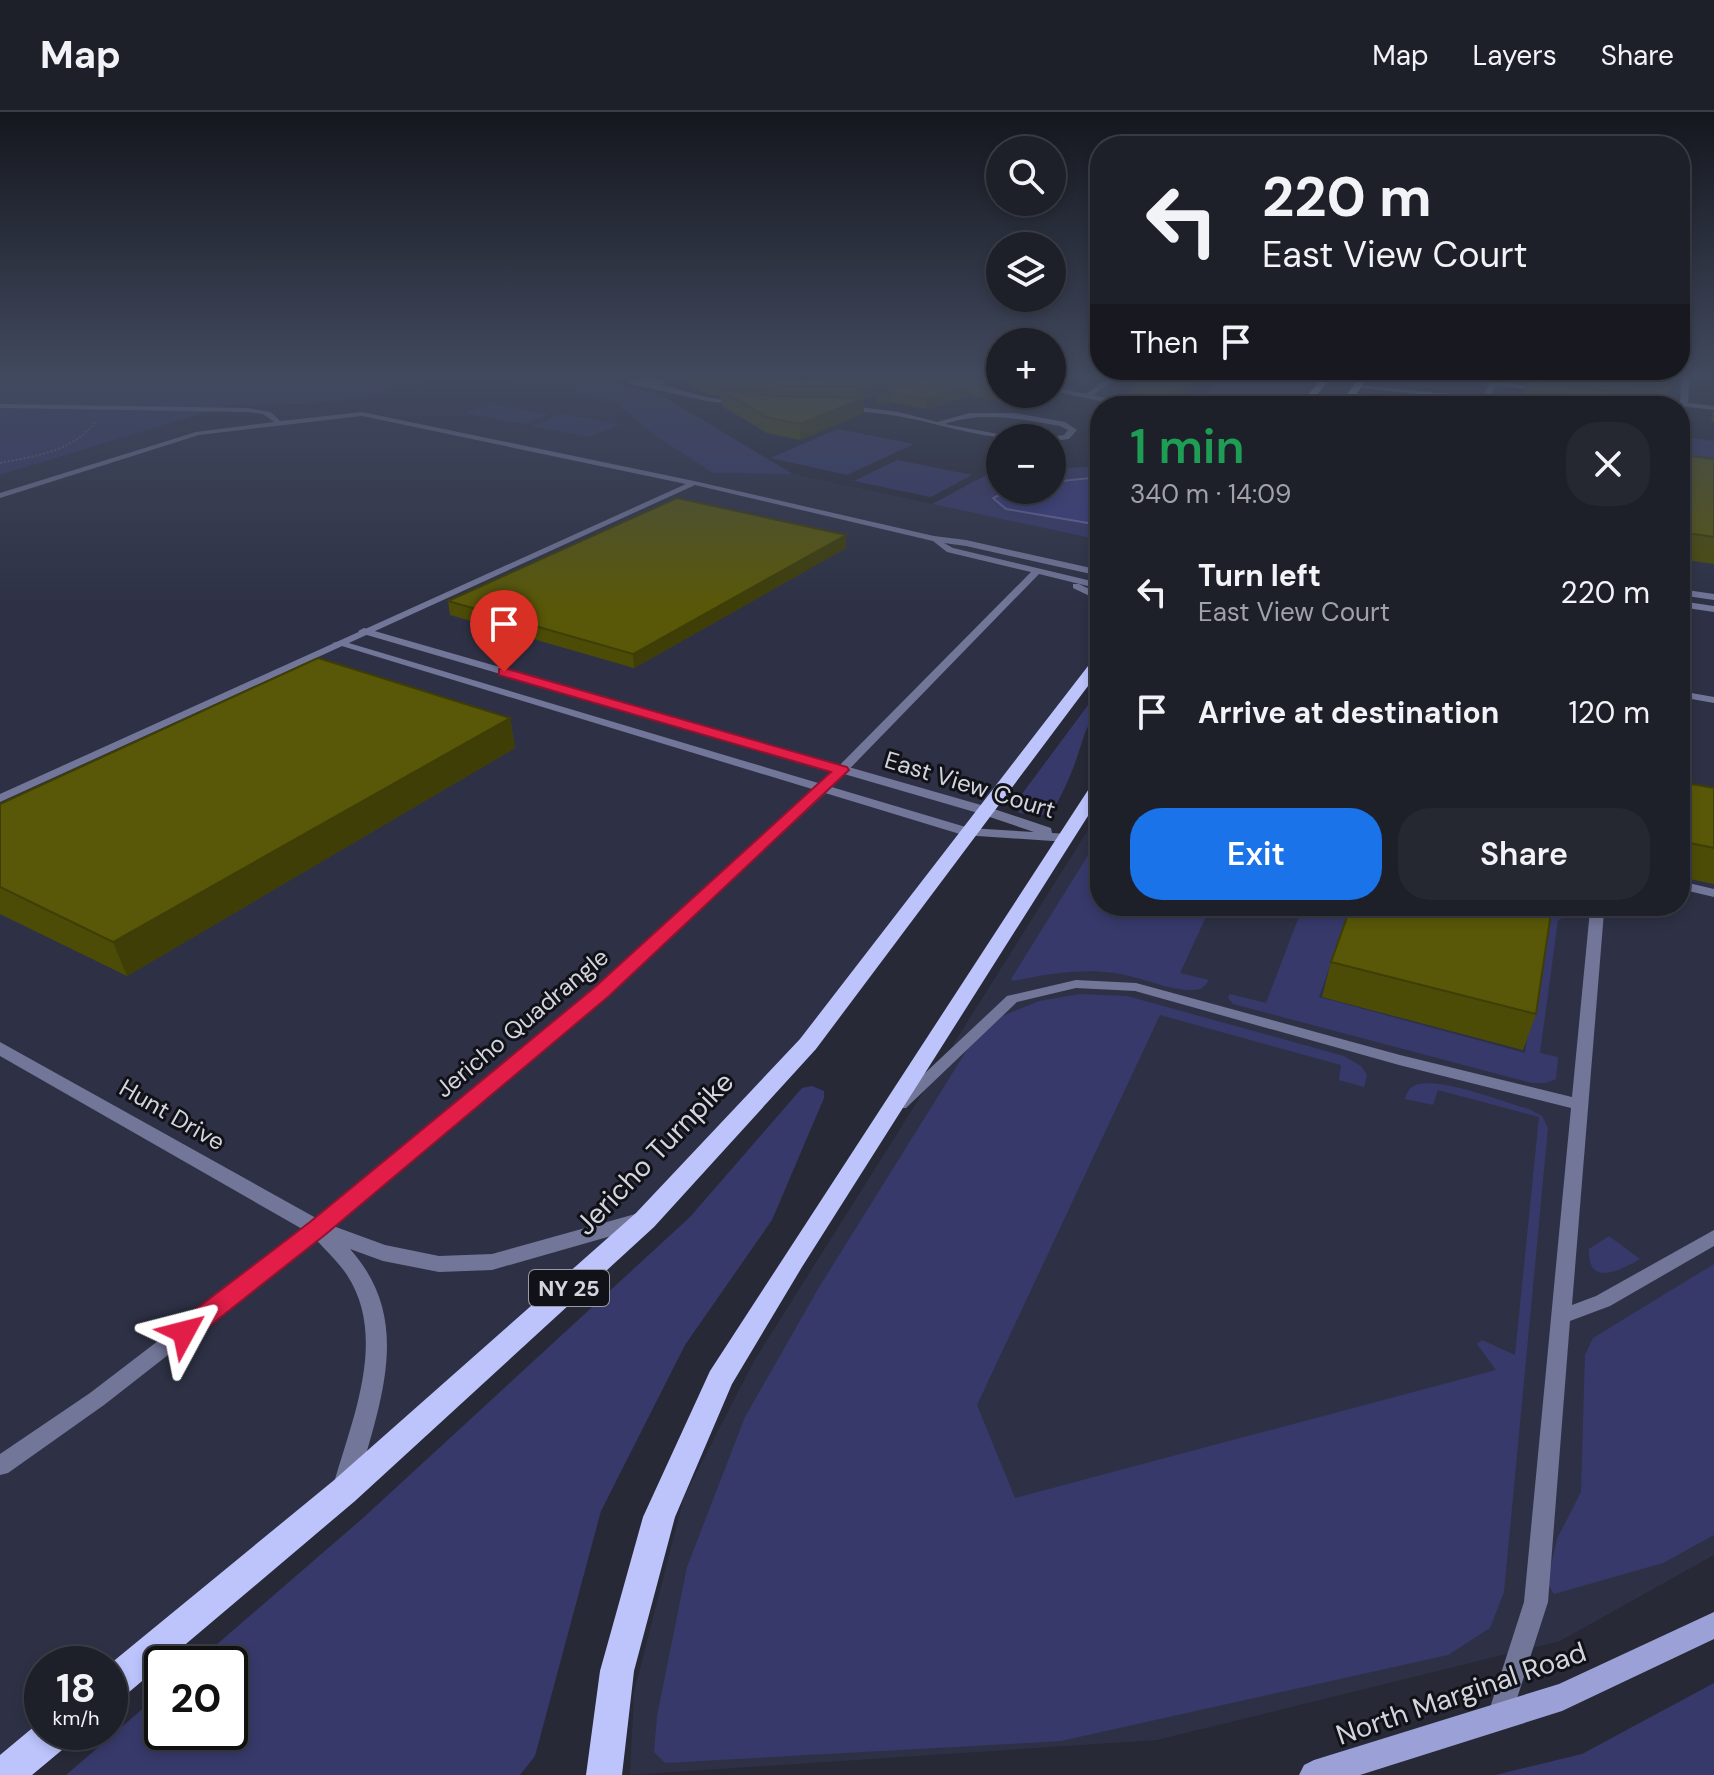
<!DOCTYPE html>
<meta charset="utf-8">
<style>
body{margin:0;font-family:"DM Sans",sans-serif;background:#252731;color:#f1f3f6;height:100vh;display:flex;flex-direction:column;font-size:30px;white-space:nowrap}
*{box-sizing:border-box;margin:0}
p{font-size:26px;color:#a0a2a8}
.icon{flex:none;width:44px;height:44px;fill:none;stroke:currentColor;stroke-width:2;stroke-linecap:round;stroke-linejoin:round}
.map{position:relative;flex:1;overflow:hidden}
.details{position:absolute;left:1090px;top:284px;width:600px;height:520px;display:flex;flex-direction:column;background:#1d1f29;border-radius:32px;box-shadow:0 4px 12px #0003,0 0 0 2px #3b3d46}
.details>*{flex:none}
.banner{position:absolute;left:1090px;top:24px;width:600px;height:244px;border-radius:32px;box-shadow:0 4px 12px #0003,0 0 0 2px #3b3d46;background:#1d1f29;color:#f1f3f6;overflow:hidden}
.controls{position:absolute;left:986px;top:24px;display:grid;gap:16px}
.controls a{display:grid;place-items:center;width:80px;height:80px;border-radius:50%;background:#1d1f29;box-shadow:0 4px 12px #0003,0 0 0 2px #3b3d46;font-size:40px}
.speed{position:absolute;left:24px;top:1534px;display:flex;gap:16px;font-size:40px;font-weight:700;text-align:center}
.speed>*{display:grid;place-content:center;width:104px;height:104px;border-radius:50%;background:#1d1f29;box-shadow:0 4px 12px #0003,0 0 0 2px #3b3d46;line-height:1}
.speed small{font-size:20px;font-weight:400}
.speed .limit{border:4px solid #111;border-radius:12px;background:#fff;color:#111}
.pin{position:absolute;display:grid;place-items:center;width:68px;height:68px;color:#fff;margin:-82px -34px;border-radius:50% 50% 50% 0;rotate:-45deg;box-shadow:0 0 8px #0007}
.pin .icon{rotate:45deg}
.me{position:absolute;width:88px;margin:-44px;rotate:52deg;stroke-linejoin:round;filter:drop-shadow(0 0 6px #0008)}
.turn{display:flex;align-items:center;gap:28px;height:168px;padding:0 40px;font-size:36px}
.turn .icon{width:104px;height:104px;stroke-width:2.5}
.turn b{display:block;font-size:56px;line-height:68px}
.then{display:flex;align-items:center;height:76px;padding:0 40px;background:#0003;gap:16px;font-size:30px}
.round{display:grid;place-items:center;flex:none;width:84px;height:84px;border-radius:32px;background:#252731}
.head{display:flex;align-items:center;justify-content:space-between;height:136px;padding:0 40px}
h1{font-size:48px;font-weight:600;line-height:60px;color:#1e9e55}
.cta{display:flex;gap:16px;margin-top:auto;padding:16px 40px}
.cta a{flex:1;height:92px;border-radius:32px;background:#1a73e8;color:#fff;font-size:32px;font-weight:600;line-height:92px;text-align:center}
.cta a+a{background:#252731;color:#f1f3f6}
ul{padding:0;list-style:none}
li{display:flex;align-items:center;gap:24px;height:120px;padding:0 40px}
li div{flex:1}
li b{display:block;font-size:30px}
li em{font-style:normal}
header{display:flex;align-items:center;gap:48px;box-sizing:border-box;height:112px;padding:0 40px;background:#1d1f29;border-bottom:2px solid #3b3d46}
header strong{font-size:38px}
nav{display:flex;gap:44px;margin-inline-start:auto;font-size:28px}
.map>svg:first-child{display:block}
.built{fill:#2e3145}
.green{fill:#37396a}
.water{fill:#3a3b82;stroke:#68699e;stroke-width:2}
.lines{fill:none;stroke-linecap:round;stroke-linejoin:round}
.path{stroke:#626470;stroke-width:2;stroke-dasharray:2 2;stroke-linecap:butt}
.lane{fill:#727698;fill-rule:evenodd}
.street{fill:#727698;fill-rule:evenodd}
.secondary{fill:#9ba1d7;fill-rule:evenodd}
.primary{fill:#bdc4fc;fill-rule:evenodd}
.wall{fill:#4d4c07}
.shaded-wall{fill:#3e3e06}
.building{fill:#595808;stroke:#3e3e06;stroke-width:2}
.route{fill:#e11d48;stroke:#92132f;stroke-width:2}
.labels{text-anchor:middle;stroke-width:6;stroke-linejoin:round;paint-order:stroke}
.shield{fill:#111218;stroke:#999aa3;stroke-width:2}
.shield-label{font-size:22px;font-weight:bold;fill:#d3d5de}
.street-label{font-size:24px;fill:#d3d5de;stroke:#111218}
.near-street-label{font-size:28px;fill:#d3d5de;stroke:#111218}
</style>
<header>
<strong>Map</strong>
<nav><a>Map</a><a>Layers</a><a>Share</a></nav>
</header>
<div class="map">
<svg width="1714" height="1663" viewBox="0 0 1714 1663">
<rect width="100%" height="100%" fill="#272937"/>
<g class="built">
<path d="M432,268H488L569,277L618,292L654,323L713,361L793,362L1100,428V548L869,854L645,1108L344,1379L110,1552H42V1620L0,1663V363L229,293L306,292L362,286Z"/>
<path d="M1680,325L1714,329V1443L1560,1529L1157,1628L630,1663L634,1580L684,1385L754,1249L1100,699V794H1680Z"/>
</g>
<g class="green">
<path d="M0,263H626L614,264L611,270L661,283L793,362L713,361L654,323L618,292L569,277L488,268H432L362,286L306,292L229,293L0,363Z"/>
<path d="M1224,263H1264L1323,270L1303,294H1164L1150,291H1197Z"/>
<path d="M1373,280L1467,290L1474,294H1364Z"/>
<path d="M492,292L549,303L523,312L465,301Z"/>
<path d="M562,302L619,313L589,325L531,314Z"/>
<path d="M838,317L914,332L847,363L770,346Z"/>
<path d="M1680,325L1714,329V346L1680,342Z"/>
<path d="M897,348L972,363L931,385L854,369Z"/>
<path d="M1100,354V365L1052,370V357Z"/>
<path d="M1000,361V378H1010L993,387L1006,397L1100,413V428L932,392L988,362Z"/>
<path d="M1100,577C1100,604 1092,602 1084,624C1074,655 1069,670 1052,700L1039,704L1019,701L1013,694Z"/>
<path d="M1100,724V794H1211L1180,861L1209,868C1205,874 1202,878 1194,878C1168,879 1140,864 1114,861C1082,856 1045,862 1013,869L1011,867Z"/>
<path d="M1303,794H1351L1319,885L1525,941L1547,794H1570L1569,804L1558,808L1540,941L1558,945L1556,967L1546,971H1532L1233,892L1228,886L1230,882L1266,891Z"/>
<path d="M1080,882L1127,884L1344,944L1361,954L1367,963L1364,975L1339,968L1341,953L1160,903L977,1293L1015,1386L1496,1258L1477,1232L1482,1228L1515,1243L1539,1005L1438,978L1433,993L1405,987C1407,981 1409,975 1416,973C1439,964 1503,990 1529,997L1542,1004L1548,1016L1504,1480L1490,1516L1448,1543L1061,1629L665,1651L654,1640L657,1604L687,1455L745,1305L818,1177L970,933L1000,905L1039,889Z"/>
<path d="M812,974L824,979V986L772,1108L685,1233L601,1399L535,1644L520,1663H66L162,1580V1620H230V1552H194L363,1406L690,1105L802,976Z"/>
<path d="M1609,1124L1640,1147C1621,1158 1587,1176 1589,1137Z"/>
<path d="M1714,1152V1423L1663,1451L1554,1482L1547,1471L1557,1427L1581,1380L1585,1243L1593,1226Z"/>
<path d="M1714,1571V1663H1495L1582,1642Z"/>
</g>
<path class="water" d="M1100,365V413L1006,397L993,386L1010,378H1052V370Z"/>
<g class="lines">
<path class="path" d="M0,351C34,344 73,340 95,310"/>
<g class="lane">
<path d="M0,292L247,296L271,300L280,309L362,300L694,369L934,424L966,428L1100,458V464L966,434L944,431L953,436L1100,471V477L1039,462L828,679L607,883L324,1121L104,1293L8,1361L0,1363V1342L90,1281L312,1111L597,877L820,673L1031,460L947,440L933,429L695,373L0,690V682L686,372L362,304L199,323L0,386V381L196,320L274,310L263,302L247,300L0,296Z"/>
<path d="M1073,472H1079L1100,482V489L1073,476Z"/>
<path d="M1680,477L1714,482V488L1680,483Z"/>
<path d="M1680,489L1714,494V500L1680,495Z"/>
<path d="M1680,579L1714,585V591L1680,585Z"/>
<path d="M1680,769L1714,777V785L1680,777Z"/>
<path d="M1594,794H1611L1604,800L1572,1193L1596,1184L1714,1118V1134L1610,1194L1570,1209L1548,1490L1511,1605L1508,1614L1499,1617L1490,1614L1487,1605L1524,1490L1571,996L1399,953L1135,879L1076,876L1017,890L906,996H894L892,992L1007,884L1076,868L1136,871L1400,943L1572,985L1590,798Z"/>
</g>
<g class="street">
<path d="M1113,263H1121L1093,283L1140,294H1125L1052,279V275L1086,282Z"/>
<path d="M1273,263H1295L1329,268L1325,270Z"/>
<path d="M1493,263L1500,264L1497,270L1551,277L1547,279L1495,274L1490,286L1480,289L1353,275L1357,273L1479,285L1484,283Z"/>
<path d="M1682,263H1690L1688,291L1714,294V298L1654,291L1657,287L1680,290Z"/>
<path d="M647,264L664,268V272H659L706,285L745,291L741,293L706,289L627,271Z"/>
<path d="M844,293L899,300L937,310L970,301H1014L1065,310L1077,318L1069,327L1052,329L1049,325L1064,323L1068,318L1060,314C1021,307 984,299 945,312L1019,326C976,326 939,311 897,304C879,301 860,300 841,297Z"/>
<path d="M364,516L988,695L1051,716L1052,721L1067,722L1074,726L1067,730L963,723L332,531L342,529L969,716L1034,720L978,701L360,521L358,519Z"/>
<path d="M0,930L325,1111L385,1133L439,1144L492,1142L639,1101L646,1104L649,1109L646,1114L492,1158L439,1160L383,1149L350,1137C414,1208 380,1290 358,1371L355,1379L346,1382L337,1379L334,1371C352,1307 388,1226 347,1163C337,1148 323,1136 311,1122L0,944Z"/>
</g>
<path class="secondary" d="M1714,1500V1527L1562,1599L1360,1663H1299L1304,1653L1314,1648L1559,1572Z"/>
<g class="primary">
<path d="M1325,263H1333L1308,294H1298Z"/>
<path d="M1361,263H1369L1349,294H1339Z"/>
<path d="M1100,544V558L816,937L654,1115L355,1389L122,1586L110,1591V1552L333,1369L636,1101L800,927L1095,545Z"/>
<path d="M1100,667V685L802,1155L732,1272L675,1405L634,1559L622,1663H586L600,1559L643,1405L710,1259L1092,672Z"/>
<path d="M42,1608V1620H73L68,1633L32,1663H0V1643Z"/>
</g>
</g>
<g class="wall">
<path d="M672,263H760L807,269L829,263H928L864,287V301L800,328L767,321L722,294L721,284L707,282Z"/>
<path d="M930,263H1000V282H1048L1025,296L971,283L927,297L890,290L876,294V284Z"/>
<path d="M1052,263H1079L1061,274L1052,273Z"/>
<path d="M1152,263H1209L1175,290L1130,286V278Z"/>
<path d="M1530,263H1663L1664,267L1670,275L1666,285L1677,294H1565L1521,289L1524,279L1531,271L1532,268H1529Z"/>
<path d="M1714,296V310L1711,309L1712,301Z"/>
<path d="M1100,301V316L1095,314L1096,304Z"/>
<path d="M1680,343L1714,347V452L1680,447Z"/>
<path d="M846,423V436L634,556L450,503L448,489Z"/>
<path d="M510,606L515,636L127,864L0,802V692Z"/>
<path d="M1680,670L1714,676V772L1680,765Z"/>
<path d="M1331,850L1536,902L1523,938L1322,885Z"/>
</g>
<g class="shaded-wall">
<path d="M902,263H928L864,287V301L800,328V312L856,289V280Z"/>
<path d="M1064,263H1079L1061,274L1062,264Z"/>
<path d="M1198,263H1209L1170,294L1166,288Z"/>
<path d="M971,272V283L927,297V287Z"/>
<path d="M891,280L890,290L876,294V284Z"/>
<path d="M1032,282H1048L1025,296L1026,286Z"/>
<path d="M846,423V436L634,556L633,542Z"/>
<path d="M510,606L515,636L127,864L113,830Z"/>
</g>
<g class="building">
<path d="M689,263H760L807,269L829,263H902L856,280H780L706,272Z"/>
<path d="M930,263H1000V280L971,272L927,287L891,280L876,284Z"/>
<path d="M1152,263H1198L1166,288L1195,292L1192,294H1109L1120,286H1143L1142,281L1130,278Z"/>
<path d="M1552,263H1663L1664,267L1670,275Z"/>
<path d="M1529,270L1674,286L1677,294L1524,279Z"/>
<path d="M721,278L780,284L864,286L800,312L766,305Z"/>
<path d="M1009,282H1032L1026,286Z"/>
<path d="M1680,343L1714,347V425L1680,420Z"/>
<path d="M677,386L846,423L633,542L448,489Z"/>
<path d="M318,546L510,606L113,830L0,775V692Z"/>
<path d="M1680,670L1714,676V736L1680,729Z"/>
<path d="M1351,794H1552L1536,902L1331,850Z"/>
</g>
<linearGradient id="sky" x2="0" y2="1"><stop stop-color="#15171e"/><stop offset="0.53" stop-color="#41495e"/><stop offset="1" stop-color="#41495e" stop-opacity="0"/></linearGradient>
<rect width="1714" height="496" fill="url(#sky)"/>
<path class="route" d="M504,556L847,655L849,658L609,884L326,1122L193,1227L184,1230L175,1227L171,1220L175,1213L310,1110L595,875L831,660L499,563V557Z"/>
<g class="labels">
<rect class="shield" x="529" y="1158" width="80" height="36" rx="6"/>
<g class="shield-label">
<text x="569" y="1184">NY 25</text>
</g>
<g class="street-label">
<text transform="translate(970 673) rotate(17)" y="8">East View Court</text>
<text transform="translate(522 911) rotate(-40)" y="8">Jericho Quadrangle</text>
<text transform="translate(172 1003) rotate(30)" y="8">Hunt Drive</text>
</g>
<g class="near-street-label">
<text transform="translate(654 1041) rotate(-46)" y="10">Jericho Turnpike</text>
<text transform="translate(1461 1581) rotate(-19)" y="10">North Marginal Road</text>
</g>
</g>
</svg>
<div class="controls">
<a><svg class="icon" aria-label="search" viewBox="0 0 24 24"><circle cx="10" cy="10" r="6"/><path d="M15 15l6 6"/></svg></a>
<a><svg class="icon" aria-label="layers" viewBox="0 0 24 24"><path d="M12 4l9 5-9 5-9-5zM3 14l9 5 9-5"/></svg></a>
<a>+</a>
<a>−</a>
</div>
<div class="speed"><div>18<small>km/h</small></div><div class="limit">20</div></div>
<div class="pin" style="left:504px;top:560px;background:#d93025"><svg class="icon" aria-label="arrive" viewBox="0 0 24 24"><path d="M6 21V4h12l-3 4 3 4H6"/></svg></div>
<svg class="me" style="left:184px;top:1220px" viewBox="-20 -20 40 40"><path d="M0-17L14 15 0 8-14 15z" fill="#e11d48" stroke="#fff" stroke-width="4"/></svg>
<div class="banner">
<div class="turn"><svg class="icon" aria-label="left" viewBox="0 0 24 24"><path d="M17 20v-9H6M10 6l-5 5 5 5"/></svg><div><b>220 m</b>East View Court</div></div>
<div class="then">Then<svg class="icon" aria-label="arrive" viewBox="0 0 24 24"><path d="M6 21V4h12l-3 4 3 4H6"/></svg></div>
</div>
<section class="details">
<div class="head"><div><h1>1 min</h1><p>340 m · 14:09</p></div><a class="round"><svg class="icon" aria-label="close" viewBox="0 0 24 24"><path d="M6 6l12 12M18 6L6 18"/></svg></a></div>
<ul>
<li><svg class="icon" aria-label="left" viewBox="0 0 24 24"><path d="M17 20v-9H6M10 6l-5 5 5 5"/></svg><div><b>Turn left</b><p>East View Court</p></div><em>220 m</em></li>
<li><svg class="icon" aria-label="arrive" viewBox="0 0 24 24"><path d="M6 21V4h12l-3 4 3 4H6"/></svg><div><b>Arrive at destination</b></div><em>120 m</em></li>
</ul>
<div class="cta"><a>Exit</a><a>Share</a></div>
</section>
</div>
